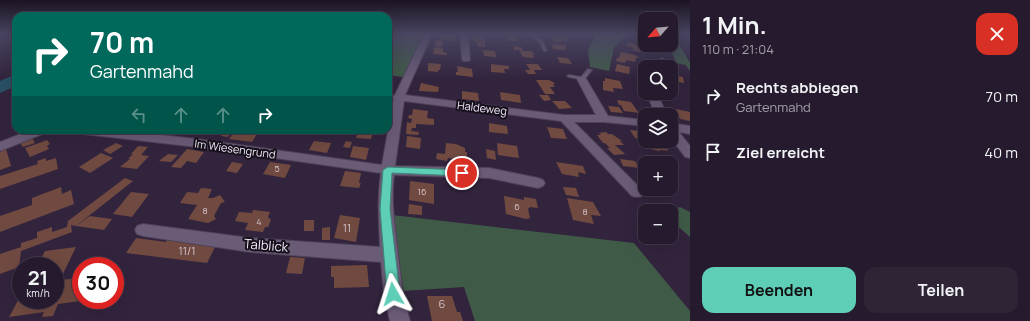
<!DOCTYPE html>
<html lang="de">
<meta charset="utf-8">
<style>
body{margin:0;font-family:Manrope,sans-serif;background:#2e2436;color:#f1f3f6;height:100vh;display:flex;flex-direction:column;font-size:15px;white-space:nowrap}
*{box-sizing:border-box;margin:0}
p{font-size:13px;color:#a4a1aa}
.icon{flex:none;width:22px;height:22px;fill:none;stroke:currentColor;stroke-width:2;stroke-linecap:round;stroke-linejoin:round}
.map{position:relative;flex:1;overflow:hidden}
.drawer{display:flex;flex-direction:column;background:#261b2e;width:340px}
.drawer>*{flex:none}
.guide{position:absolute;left:12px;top:12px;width:380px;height:122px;border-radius:12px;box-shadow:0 4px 16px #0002,0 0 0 1px #42394a;background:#00695c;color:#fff;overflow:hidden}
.needle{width:26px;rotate:243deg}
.controls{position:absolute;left:638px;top:12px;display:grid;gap:8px}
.controls a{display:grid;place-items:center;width:40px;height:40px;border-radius:8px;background:#261b2e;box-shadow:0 4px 16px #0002,0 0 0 1px #42394a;font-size:20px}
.speed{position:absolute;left:12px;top:257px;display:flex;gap:8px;font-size:20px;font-weight:700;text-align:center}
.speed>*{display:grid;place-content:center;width:52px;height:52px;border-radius:50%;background:#261b2e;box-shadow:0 4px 16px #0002,0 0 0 1px #42394a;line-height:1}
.speed small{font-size:10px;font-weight:400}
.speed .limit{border:6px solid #d22;background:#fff;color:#111}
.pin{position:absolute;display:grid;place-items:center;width:34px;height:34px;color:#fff;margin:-17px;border:2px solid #fff;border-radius:50%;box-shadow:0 1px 4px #0007}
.me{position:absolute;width:44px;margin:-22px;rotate:354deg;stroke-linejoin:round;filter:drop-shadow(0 0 3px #0008)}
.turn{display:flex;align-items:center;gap:14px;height:84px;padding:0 12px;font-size:18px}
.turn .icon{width:52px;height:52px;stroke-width:2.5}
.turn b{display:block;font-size:28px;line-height:34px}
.lanes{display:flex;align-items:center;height:38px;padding:0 12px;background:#0003;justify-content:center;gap:20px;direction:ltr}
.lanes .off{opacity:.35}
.round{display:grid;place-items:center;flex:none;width:42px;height:42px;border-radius:12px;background:#2e2436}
.overview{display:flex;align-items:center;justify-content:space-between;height:68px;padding:0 12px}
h1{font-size:24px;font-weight:700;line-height:30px}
.button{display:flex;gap:8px;margin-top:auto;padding:8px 12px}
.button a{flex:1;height:46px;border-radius:12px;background:#5eceb7;color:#111;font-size:16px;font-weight:700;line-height:46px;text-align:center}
.button a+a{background:#2e2436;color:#f1f3f6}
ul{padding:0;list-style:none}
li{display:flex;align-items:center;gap:12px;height:56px;padding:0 12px}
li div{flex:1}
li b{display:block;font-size:15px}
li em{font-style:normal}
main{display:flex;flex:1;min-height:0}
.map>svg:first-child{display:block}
.green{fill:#3f5b47}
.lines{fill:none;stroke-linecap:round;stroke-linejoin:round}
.river{fill:#295064;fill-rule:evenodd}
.building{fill:#704a41}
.service-casing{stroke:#4e4257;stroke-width:2}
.minor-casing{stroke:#4e4257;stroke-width:2}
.service{fill:#6a5b77;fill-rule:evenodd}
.minor{fill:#6a5b77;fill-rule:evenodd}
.route{fill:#5eceb7;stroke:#3d8677}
.labels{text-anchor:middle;stroke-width:4;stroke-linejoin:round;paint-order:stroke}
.number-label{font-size:9px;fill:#d3c3cc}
.street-label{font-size:11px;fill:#f4ebfb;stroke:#16101b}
.near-number-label{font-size:11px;fill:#d3c3cc}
.near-street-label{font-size:13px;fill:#f4ebfb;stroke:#16101b}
</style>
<main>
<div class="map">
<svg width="690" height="321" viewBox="0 0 690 321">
<rect width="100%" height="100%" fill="#32243d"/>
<g class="green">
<path d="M388,34H424L403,77L388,75Z"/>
<path d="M596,34H627L614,48L609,71L590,67L588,50Z"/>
<path d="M671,34H673L690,63V71L686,65L676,63L670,46L673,42Z"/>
<path d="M680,207L690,212V237L671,220V211H669Z"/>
<path d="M392,215L634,243L690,311V321H475L464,287L403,291Z"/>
</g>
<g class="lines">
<path class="river" d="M16,74V86L0,93V81Z"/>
</g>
<g class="building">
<path d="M440,34L456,35V39L454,38V41L443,40V39H439Z"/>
<path d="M553,34L568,37L567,41L562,40L561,43L553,41Z"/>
<path d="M472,35L483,36V39H485V47L477,46V42H474Z"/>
<path d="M506,35L517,36L519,38H516L518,41H509Z"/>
<path d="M436,40L443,41L442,47L435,46Z"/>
<path d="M629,42L642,47L640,52L632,50L634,48L626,46Z"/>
<path d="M552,44L566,45L565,50L553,49Z"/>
<path d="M513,46L521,47L523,51H531L535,54L533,55L534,58L523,57L519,50H514Z"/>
<path d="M434,47L443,48V52L447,53V55L433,54Z"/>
<path d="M483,50L495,51L496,57L484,56Z"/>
<path d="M621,52L635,55L639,58H636L635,62L626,60L625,63L616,61L617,58H619Z"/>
<path d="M557,57L568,58L572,64L560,63Z"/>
<path d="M428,63L441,64L440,70H438V72L428,71Z"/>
<path d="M491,64L509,66V69H504L505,73L491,72Z"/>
<path d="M526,64H538L542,70H534L536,74H528L525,70H530Z"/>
<path d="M617,64L630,67L629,74L615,71Z"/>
<path d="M457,66L472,69L473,77L456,75V72H458Z"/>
<path d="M671,75L683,77L684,83L674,81L675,83H671Z"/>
<path d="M605,78L620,81L623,89L613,88L614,92L603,90V81H605Z"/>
<path d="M536,80H549L555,83L553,85L555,87H550L555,94H545Z"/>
<path d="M421,83L439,87L438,92L419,91Z"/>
<path d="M462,91L478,93L479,101L462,99Z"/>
<path d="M500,92L520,95L521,103L501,100Z"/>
<path d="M539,95H548L551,100L544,101Z"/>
<path d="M617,100L631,102L639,113L624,111L621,105H619Z"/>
<path d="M552,101H565L572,108L559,109Z"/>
<path d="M608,106L619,107L623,113L611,112Z"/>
<path d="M413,109L428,111L427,118L434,119V125L416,124V128H412L411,131L419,132L418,135L406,134L407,122L411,123L412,119L408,118L409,115H412Z"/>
<path d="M676,109L690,112V121L680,119Z"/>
<path d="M489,123L507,126L508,134L489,132Z"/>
<path d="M547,127L563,129L567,139L551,138Z"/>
<path d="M193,130H217L212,135L190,133Z"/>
<path d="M225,130L232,131L228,137L221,136Z"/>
<path d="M358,130H373L371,139L356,138Z"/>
<path d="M630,130L642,131L645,136V141H662L669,148H666L669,151L661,150L659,151L646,148L641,139L635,138Z"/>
<path d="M235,131L257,134L252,142L229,139Z"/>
<path d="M606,132L608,134H612L622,141H620L624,145H615L625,154L614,155L607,148H610L605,143H603L597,135H601L599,133Z"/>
<path d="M407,136L421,138L420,149L406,147Z"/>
<path d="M32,138L35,143L23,147L20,143Z"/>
<path d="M47,140L50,144L47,146L49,149L30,157L25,148Z"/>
<path d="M314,141L331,143L327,153L309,150Z"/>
<path d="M346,141L352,142L350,148L343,147Z"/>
<path d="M116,143L123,146L110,154L103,150Z"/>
<path d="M446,143L456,144L465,148V152H467V160L448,158L447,161L436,159L437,153L445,154Z"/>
<path d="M497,143L517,146L519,158L498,155Z"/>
<path d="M138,146L148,147L141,155L149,156L137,169L120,167L130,159H128L133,154H131Z"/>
<path d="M353,146L369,148L366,160L350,157Z"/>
<path d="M6,149L11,166L0,170V152Z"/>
<path d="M187,149L204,152L196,163L187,161L181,168L171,167Z"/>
<path d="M486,149L495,151L496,160L487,158Z"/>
<path d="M101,153L113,158L90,173L79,167Z"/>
<path d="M168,154L178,155L171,162L159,161Z"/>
<path d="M46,158V161L56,158L58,169L0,189V176L38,164L37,161Z"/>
<path d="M620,159L635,161L639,168L623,166Z"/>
<path d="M232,162L243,164L237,173L226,171Z"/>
<path d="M270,162L291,165L285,178L263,174Z"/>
<path d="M556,162L583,166L586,174L578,172L579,177L562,174Z"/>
<path d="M345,171L361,173L359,183H361L359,188L340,186Z"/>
<path d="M125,178L133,181L76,226L71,225L72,232L21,251L19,267L0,274V254L21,247V243L37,238V232L52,227V232L67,227L68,221Z"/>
<path d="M410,181L434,184V204L409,200Z"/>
<path d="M61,187L62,194L71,190L74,204L0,232V216L32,205V198Z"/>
<path d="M563,187L576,188L579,197L566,195Z"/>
<path d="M201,188L212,189L208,198H213L220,195L225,202L221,203L214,216L216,219L208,223L188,219L197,205L180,203L187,192L198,193Z"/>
<path d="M131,192L149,194L132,217L113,214Z"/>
<path d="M504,196L524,200V197L536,199L538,208L530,207L528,209L530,218L526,219L506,214Z"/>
<path d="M567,198L593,202L601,216L591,215L594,224L573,220Z"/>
<path d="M409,204L422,206V215L408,214Z"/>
<path d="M253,210L270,212L268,217L271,220L268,227H265L263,232L245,230L248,223L235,221L239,212L252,213Z"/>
<path d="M340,215L360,218L356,242L334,238Z"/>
<path d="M90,216L97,217L112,219L104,230L76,226Z"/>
<rect x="304" y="220" width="10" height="11"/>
<path d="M330,227V240H322V228Z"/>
<path d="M136,238L166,242L167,239L216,245L207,263L126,253Z"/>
<path d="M76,247L60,280L81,278L75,291H81V301L58,304L53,316L42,317L44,312L9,317L21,295V300H55V266H37L45,251Z"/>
<path d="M290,257L305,258L302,274L286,273Z"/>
<path d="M367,265L369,287L334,288V277H331V266Z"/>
<path d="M427,296H452L457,312H460L463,321H432Z"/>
</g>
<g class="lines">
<g class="service-casing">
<g id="service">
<path d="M530,34H534L542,40L547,50L546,51H544L539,42Z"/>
<path d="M588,69L592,70L584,80L569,77L567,76L569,75L581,77Z"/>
<path d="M388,95L399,96L401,97L399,98L388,97Z"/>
</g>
</g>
<g class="minor-casing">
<g id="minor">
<path d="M424,34H432L405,95L564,115H596L577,79L579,77H585L608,116L645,120V126L604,122H574L644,192L642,196L637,197L632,196L561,121L404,101L395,166L489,168L538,178L543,180L545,183L543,186L538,188L489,178L394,175C391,199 394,221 397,245C400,272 402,295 410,321H390L384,294L381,262L250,252L143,236L137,234L135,230L137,226L143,224L250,238L380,247C379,222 377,199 381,173L197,147L83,134L79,133L77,130H115L197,139L382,165L394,97Z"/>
<path d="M460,34H468L470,59L469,61H463L462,59Z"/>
<path d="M662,58L667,61L660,67H649Z"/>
<path d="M647,93H657L667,115H655Z"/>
<path d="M671,123L690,126V134L679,132L690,146V158L685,157L671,138Z"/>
<path d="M31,130H47L45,133L0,151V142Z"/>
</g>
</g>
<use href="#service" class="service"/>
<use href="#minor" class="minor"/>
</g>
<linearGradient id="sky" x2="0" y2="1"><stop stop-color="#1c1422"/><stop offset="0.43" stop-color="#494562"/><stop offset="1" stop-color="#494562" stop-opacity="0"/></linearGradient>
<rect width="690" height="79" fill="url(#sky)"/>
<path class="route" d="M388,167L462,170L466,173L462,176L392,173L390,209L400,294L398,298L393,300L389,298L387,294L380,209L383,170Z"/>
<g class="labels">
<g class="number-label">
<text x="277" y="172">5</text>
<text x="422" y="195">16</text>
<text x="517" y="210">6</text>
<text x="205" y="214">8</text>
<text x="585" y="215">8</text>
<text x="259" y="225">4</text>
</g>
<g class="street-label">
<text transform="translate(482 108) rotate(7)" y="4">Haldeweg</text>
<text transform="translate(235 149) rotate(8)" y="4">Im Wiesengrund</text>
</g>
<g class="near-number-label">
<text x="347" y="232">11</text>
<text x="187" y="255">11/1</text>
<text x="442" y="308">6</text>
</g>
<g class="near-street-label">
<text transform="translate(266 245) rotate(5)" y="5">Talblick</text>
</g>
</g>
</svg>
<div class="controls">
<a><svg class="needle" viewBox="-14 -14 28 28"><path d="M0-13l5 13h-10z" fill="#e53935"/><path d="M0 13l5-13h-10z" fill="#a4a1aa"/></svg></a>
<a><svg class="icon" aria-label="search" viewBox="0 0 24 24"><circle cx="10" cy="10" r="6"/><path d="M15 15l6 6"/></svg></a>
<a><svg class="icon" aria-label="layers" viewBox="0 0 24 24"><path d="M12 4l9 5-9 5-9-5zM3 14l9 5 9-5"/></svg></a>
<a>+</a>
<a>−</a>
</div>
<div class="speed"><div>21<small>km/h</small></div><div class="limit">30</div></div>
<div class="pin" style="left:462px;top:173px;background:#d93025"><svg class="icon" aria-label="arrive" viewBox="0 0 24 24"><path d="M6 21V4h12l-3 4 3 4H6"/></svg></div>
<svg class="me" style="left:393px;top:294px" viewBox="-20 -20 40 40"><path d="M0-17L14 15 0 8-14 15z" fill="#5eceb7" stroke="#fff" stroke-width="4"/></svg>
<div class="guide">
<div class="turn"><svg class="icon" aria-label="right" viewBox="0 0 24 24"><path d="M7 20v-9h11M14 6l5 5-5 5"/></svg><div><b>70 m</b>Gartenmahd</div></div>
<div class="lanes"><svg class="icon off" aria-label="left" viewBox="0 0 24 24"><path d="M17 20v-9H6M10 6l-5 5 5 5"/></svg><svg class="icon off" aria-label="ahead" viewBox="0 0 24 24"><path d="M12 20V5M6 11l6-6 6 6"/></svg><svg class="icon off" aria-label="ahead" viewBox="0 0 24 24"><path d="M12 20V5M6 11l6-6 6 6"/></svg><svg class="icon" aria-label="right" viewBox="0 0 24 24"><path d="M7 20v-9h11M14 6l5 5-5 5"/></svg></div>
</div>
</div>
<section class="drawer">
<div class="overview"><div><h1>1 Min.</h1><p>110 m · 21:04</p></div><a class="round" style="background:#d93025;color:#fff"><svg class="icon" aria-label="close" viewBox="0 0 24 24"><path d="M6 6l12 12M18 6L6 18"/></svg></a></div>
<ul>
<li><svg class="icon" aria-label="right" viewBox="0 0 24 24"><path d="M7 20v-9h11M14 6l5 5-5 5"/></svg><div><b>Rechts abbiegen</b><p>Gartenmahd</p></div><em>70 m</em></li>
<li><svg class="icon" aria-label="arrive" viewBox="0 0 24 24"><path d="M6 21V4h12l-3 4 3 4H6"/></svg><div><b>Ziel erreicht</b></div><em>40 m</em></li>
</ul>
<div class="button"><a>Beenden</a><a>Teilen</a></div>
</section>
</main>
